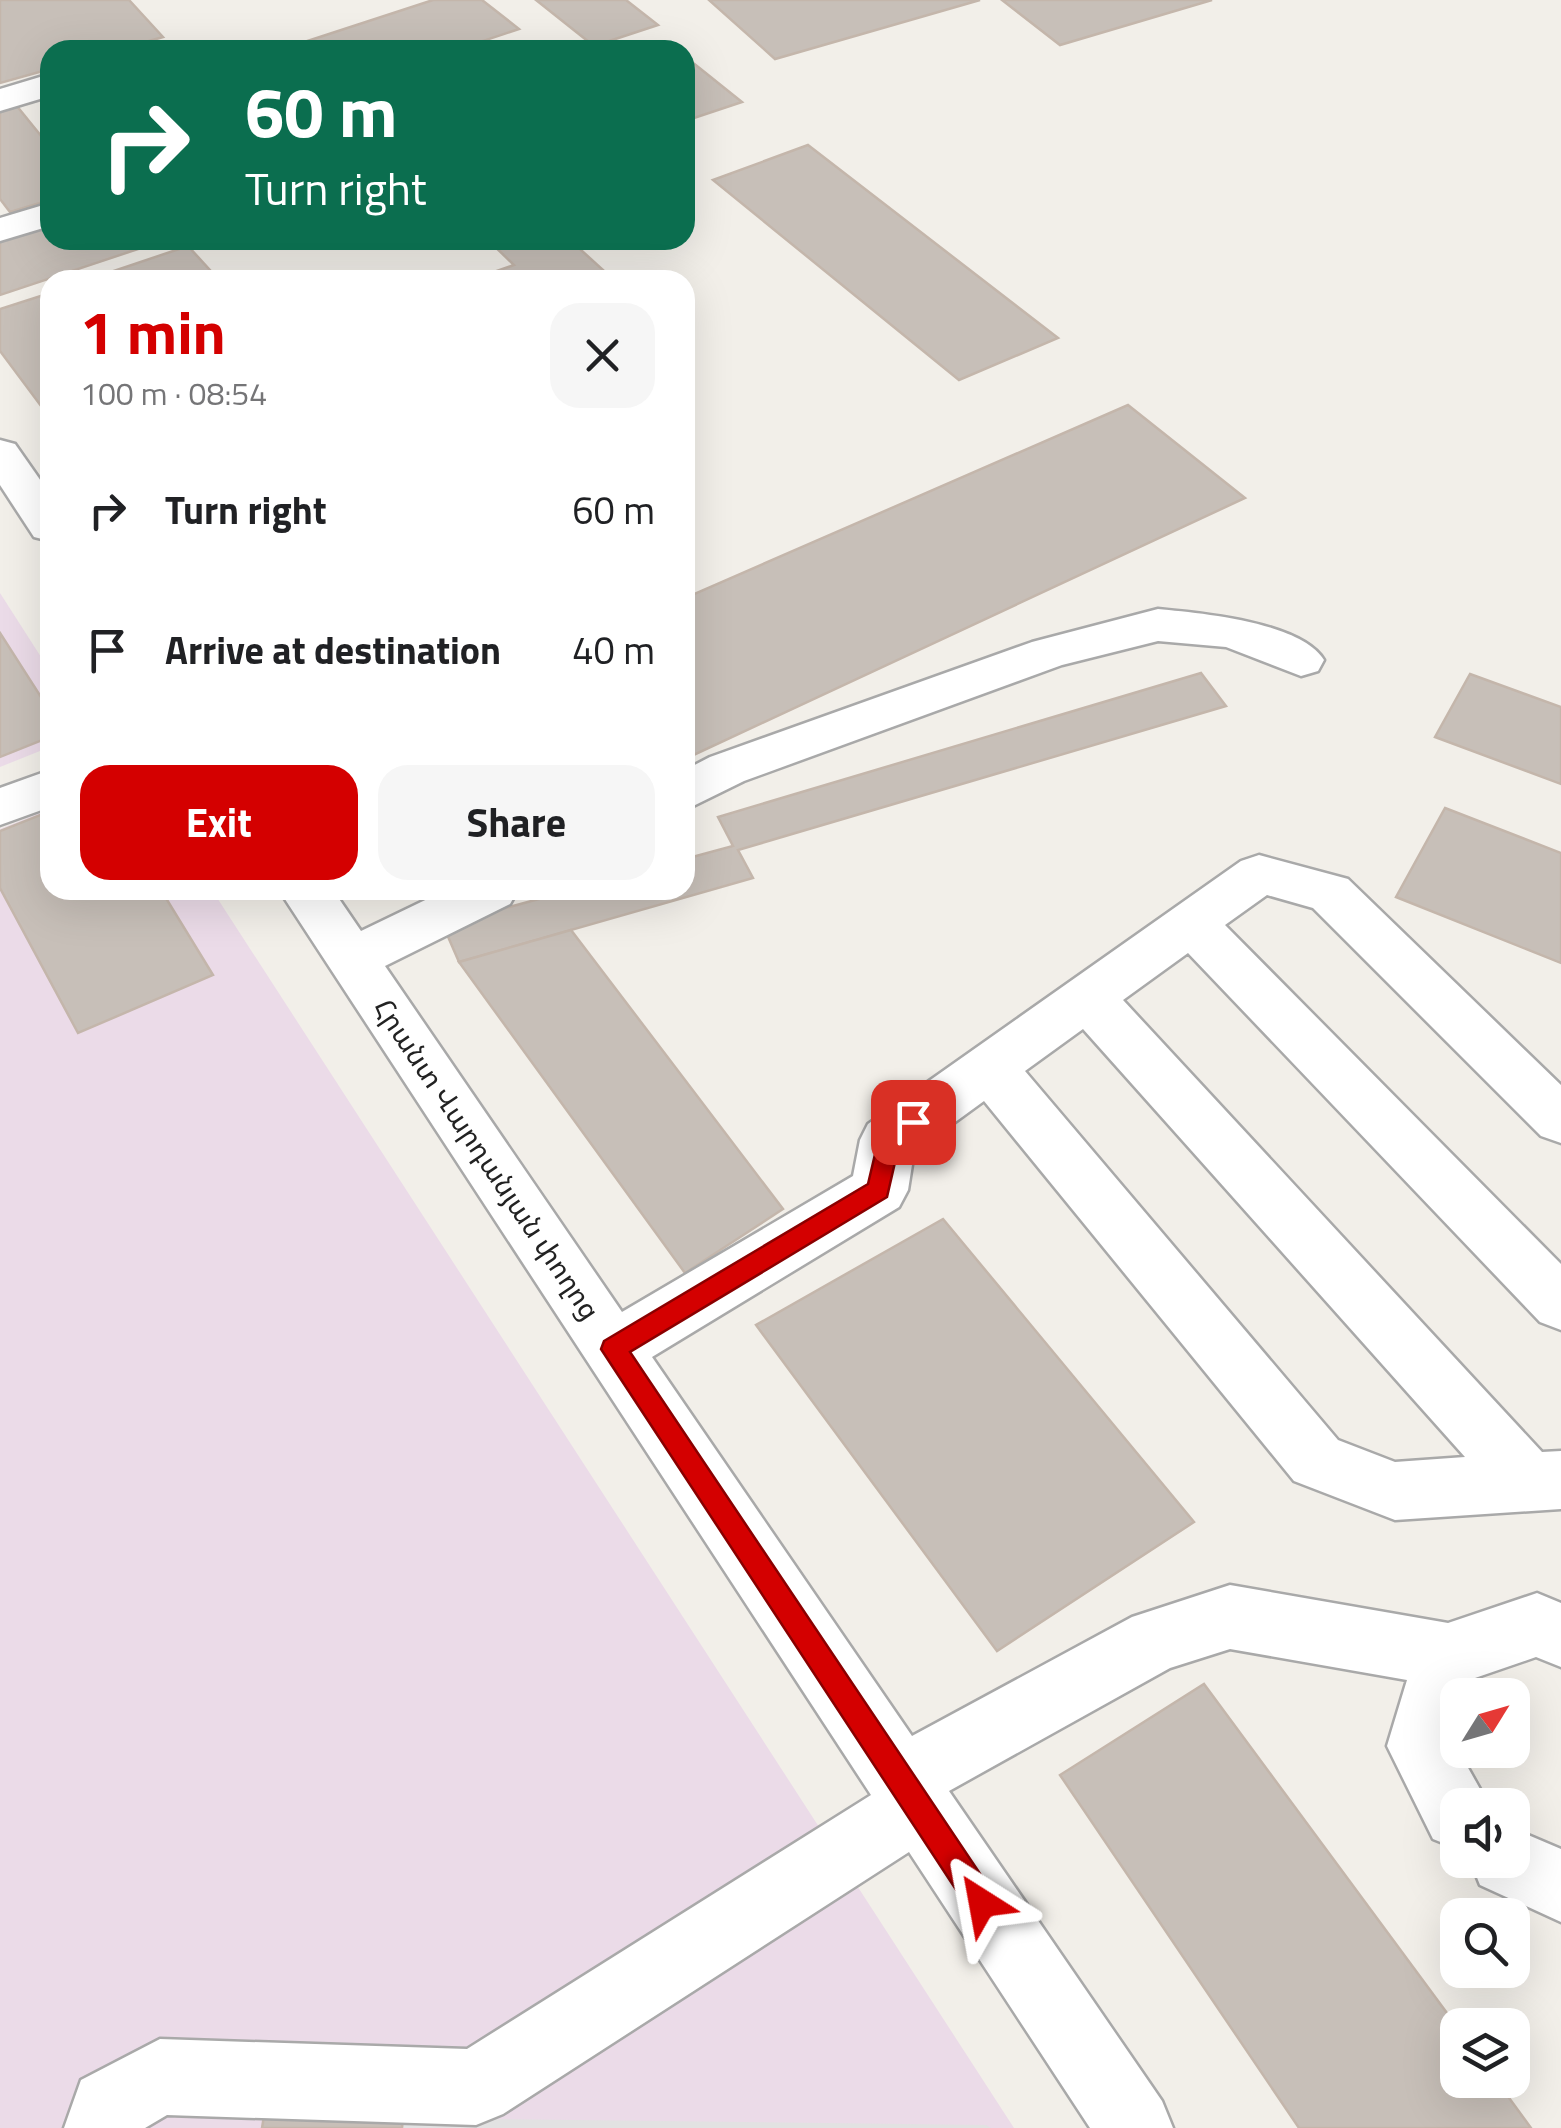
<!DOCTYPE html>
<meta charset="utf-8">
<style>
body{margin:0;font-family:"Titillium Web","Noto Sans Armenian",sans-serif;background:#f6f6f6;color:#202124;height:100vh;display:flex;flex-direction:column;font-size:38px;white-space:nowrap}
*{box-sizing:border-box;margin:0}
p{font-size:32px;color:#757577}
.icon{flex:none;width:55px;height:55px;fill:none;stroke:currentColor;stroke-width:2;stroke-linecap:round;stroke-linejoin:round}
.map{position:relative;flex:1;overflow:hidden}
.drawer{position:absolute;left:40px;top:270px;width:655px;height:630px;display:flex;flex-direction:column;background:#fff;border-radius:30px;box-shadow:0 10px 40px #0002}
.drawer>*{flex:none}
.banner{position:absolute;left:40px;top:40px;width:655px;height:210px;border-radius:30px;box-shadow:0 10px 40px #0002;background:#0b6e4f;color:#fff;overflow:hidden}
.needle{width:65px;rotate:53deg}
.buttons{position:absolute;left:1440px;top:1678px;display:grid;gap:20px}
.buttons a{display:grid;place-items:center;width:90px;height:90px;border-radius:20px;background:#fff;box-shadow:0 10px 40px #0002;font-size:50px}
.pin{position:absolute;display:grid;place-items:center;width:85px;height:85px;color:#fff;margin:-42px;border-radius:20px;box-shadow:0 5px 15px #0006}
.me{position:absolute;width:110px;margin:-55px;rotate:326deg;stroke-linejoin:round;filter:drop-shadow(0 0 8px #0008)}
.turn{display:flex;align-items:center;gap:35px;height:210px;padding:0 40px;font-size:45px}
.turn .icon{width:130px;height:130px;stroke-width:2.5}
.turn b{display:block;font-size:70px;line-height:85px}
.round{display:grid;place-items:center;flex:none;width:105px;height:105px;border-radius:30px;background:#f6f6f6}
.head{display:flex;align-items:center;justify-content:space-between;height:170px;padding:0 40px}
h1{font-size:60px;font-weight:700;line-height:75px;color:#d40000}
.action{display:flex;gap:20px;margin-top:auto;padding:20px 40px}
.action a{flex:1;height:115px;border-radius:30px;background:#d40000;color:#fff;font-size:40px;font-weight:700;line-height:115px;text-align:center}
.action a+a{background:#f6f6f6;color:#202124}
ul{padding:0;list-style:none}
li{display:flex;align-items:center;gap:30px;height:140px;padding:0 40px}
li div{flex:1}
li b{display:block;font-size:38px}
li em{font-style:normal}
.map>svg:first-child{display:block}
.industrial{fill:#ebdbe8}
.parking{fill:#e2e2e2}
.building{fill:#c7bfb8;stroke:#c4b6ab;stroke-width:2.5}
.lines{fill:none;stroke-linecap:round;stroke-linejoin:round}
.minor-casing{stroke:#a9a9a9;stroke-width:5}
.minor{fill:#fff;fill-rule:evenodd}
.route{fill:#d40000;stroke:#8a0000;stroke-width:2.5}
.labels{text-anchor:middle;stroke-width:8;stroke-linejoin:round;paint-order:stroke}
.street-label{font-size:28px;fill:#222;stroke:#fff}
</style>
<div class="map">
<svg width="1561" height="2128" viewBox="0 0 1561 2128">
<rect width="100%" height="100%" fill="#f2efe9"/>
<g class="industrial">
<path d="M0,593L50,671V747L0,767Z"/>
<path d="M50,809V890H212L1014,2128H0V829Z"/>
</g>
<path class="parking" d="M403,2118L986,2125L991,2128H402Z"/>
<g class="building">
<path d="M0,0H129L163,37L118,50H50V69L0,83Z"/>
<path d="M433,0H482L519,29L456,50L286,48Z"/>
<path d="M536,0H626L658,25L594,46Z"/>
<path d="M709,0H980L775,59Z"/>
<path d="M1002,0H1212L1060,45Z"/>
<path d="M685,58H687L742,102L685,121Z"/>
<path d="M16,105L50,147V200L10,212L0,199V110Z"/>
<path d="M808,145L1058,338L959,380L713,180Z"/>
<path d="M50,222V240H165L0,295V238Z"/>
<path d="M488,240H570L614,280H471L514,265Z"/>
<path d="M188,246L219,280H87Z"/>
<path d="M50,293V418L0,351V309Z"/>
<path d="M1128,405L1245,498L685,759V598Z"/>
<path d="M0,633L50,711V737L0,757Z"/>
<path d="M1201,673L1226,706L738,850L753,878L459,962L443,925L572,890H685V859L733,846L718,817Z"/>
<path d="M1470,674L1561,707V784L1435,737Z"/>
<path d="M1445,808L1561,853V963L1396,897Z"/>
<path d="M50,811V890H161L213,975L78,1033L0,888V831Z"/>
<path d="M571,930L783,1209L685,1273L459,962Z"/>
<path d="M943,1219L1194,1522L997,1651L756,1325Z"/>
<path d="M1204,1684L1458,2028V2080H1496L1531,2128H1299L1060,1775Z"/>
<path d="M264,2116L403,2118L402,2128H262Z"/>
</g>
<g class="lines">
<g class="minor-casing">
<g id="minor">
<path d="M50,74V96L0,111V89Z"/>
<path d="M50,203V226L0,241V218Z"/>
<path d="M0,440L15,444L50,494V541L34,537L0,485Z"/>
<path d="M1158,609C1200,613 1301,622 1324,660L1318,671L1301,676L1226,647L1158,641L1062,665L744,781L685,810V770L710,757L1032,642Z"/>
<path d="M50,770V807L0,825V788Z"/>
<path d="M1259,855L1348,879L1561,1085V1143L1541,1136L1313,908L1267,895L1225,925L1561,1264V1330L1540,1322L1188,953L1123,1000L1542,1452L1561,1451V1509L1395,1520L1294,1481L984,1101L914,1152L908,1190L899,1207L652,1357L912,1736L1132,1617L1230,1585L1448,1623L1537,1593L1561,1603V1667L1536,1657L1475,1678L1470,1695H1458V1750L1489,1805H1458V1849L1433,1839L1387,1746L1407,1680L1230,1649L1170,1668L949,1791L1162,2101L1173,2128H1090L909,1852L503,2114L476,2125L167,2115L145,2128H64L81,2080L160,2039L467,2049L871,1795L279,890H333L361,931L446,890H518L510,904L385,966L622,1312L853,1176L860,1140L868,1124L1241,861ZM1083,1029L1465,1457L1395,1462L1338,1440L1025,1071Z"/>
<path d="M1512,1828L1561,1849V1922L1480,1885L1470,1860H1512Z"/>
</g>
</g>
<use href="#minor" class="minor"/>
</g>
<path class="route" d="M913,1113L921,1115L925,1122L899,1145L887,1197L630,1352L993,1893L997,1903L993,1914L982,1918L972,1914L601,1349L604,1341L868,1184L880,1133Z"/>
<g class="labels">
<g class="street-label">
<text transform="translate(487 1159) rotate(56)" y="10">Հրանտ Վարդանյան փողոց</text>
</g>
</g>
</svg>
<div class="buttons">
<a><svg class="needle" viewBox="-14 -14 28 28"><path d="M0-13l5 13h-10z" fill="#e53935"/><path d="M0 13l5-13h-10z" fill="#757577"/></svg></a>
<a><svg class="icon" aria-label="sound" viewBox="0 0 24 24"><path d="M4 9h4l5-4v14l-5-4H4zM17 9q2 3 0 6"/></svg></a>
<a><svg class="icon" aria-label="search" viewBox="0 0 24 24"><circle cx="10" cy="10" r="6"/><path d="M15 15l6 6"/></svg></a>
<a><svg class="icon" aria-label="layers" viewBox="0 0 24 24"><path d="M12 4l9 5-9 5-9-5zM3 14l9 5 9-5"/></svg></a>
</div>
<div class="pin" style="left:913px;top:1122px;background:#d93025"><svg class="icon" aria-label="arrive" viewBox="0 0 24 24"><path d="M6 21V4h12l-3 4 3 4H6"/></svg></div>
<svg class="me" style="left:982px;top:1903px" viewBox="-20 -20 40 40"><path d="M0-17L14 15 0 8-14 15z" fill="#d40000" stroke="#fff" stroke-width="4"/></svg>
<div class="banner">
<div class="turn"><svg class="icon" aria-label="right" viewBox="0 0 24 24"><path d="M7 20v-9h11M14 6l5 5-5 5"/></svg><div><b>60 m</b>Turn right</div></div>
</div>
<section class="drawer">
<div class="head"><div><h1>1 min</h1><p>100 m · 08:54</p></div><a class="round"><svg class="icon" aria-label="close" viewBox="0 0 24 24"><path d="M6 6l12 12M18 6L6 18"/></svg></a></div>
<ul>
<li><svg class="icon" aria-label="right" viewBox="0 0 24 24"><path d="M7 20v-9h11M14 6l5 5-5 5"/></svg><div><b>Turn right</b></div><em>60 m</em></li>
<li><svg class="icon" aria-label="arrive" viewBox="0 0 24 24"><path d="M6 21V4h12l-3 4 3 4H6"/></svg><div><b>Arrive at destination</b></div><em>40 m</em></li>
</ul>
<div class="action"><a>Exit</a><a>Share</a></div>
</section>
</div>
